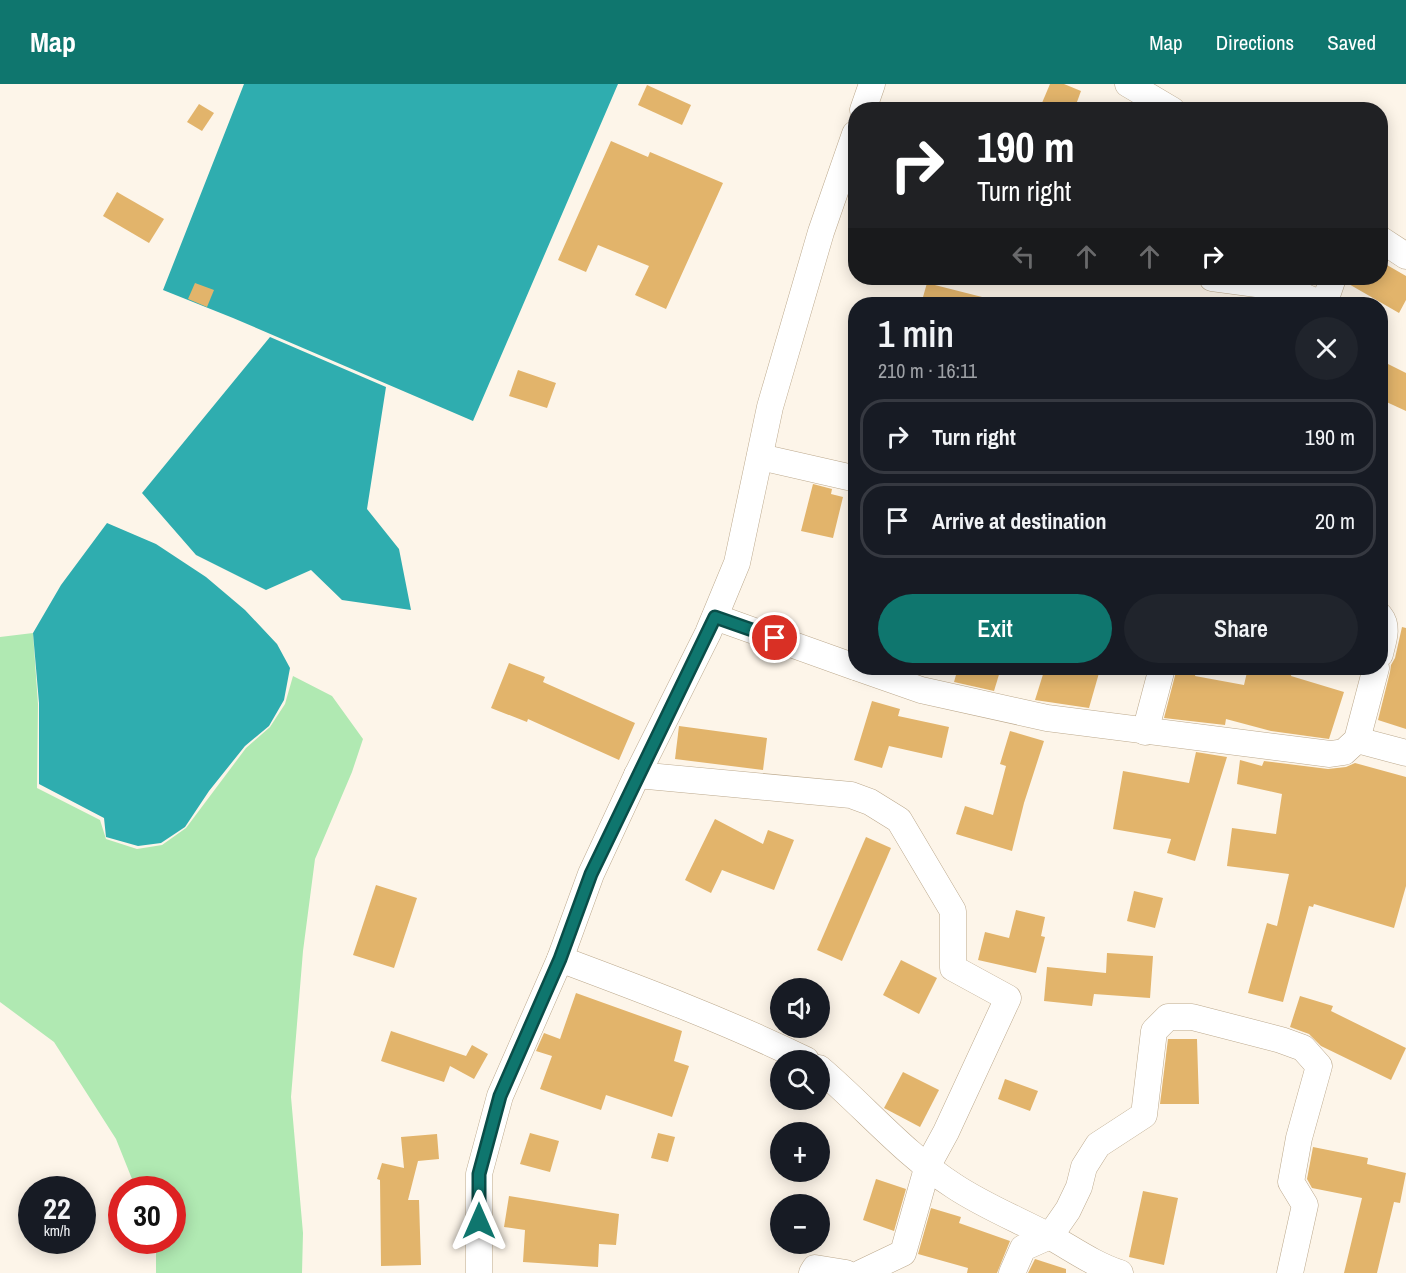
<!DOCTYPE html>
<meta charset="utf-8">
<style>
body{margin:0;font-family:"Archivo Narrow",sans-serif;background:#20242c;color:#f1f3f6;height:100vh;display:flex;flex-direction:column;font-size:22px;white-space:nowrap}
*{box-sizing:border-box;margin:0}
p{font-size:20px;color:#9ea1a6}
.icon{flex:none;width:33px;height:33px;fill:none;stroke:currentColor;stroke-width:2;stroke-linecap:round;stroke-linejoin:round}
.map{position:relative;flex:1;overflow:hidden}
.sheet{position:absolute;left:848px;top:213px;width:540px;height:378px;display:flex;flex-direction:column;background:#171b24;border-radius:24px;box-shadow:0 3px 15px #0003}
.sheet>*{flex:none}
.hud{position:absolute;left:848px;top:18px;width:540px;height:183px;border-radius:24px;box-shadow:0 3px 15px #0003;background:#202124;color:#fff;overflow:hidden}
.fabs{position:absolute;left:770px;top:894px;display:grid;gap:12px}
.fabs a{display:grid;place-items:center;width:60px;height:60px;border-radius:50%;background:#171b24;box-shadow:0 3px 15px #0003;font-size:30px}
.speed{position:absolute;left:18px;top:1092px;display:flex;gap:12px;font-size:30px;font-weight:700;text-align:center}
.speed>*{display:grid;place-content:center;width:78px;height:78px;border-radius:50%;background:#171b24;box-shadow:0 3px 15px #0003;line-height:1}
.speed small{font-size:15px;font-weight:400}
.speed .limit{border:9px solid #d22;background:#fff;color:#111}
.pin{position:absolute;display:grid;place-items:center;width:51px;height:51px;color:#fff;margin:-26px;border:3px solid #fff;border-radius:50%;box-shadow:0 2px 6px #0007}
.me{position:absolute;width:66px;margin:-33px;rotate:0deg;stroke-linejoin:round;filter:drop-shadow(0 0 4px #0008)}
.turn{display:flex;align-items:center;gap:21px;height:126px;padding:0 30px;font-size:27px}
.turn .icon{width:78px;height:78px;stroke-width:2.5}
.turn b{display:block;font-size:42px;line-height:51px}
.lanes{display:flex;align-items:center;height:57px;padding:0 30px;background:#0003;justify-content:center;gap:30px;direction:ltr}
.lanes .off{opacity:.35}
.round{display:grid;place-items:center;flex:none;width:63px;height:63px;border-radius:32px;background:#20242c}
.head{display:flex;align-items:center;justify-content:space-between;height:102px;padding:0 30px}
h1{font-size:36px;font-weight:600;line-height:45px}
.button{display:flex;gap:12px;margin-top:auto;padding:12px 30px}
.button a{flex:1;height:69px;border-radius:36px;background:#0f766e;color:#fff;font-size:24px;font-weight:600;line-height:69px;text-align:center}
.button a+a{background:#20242c;color:#f1f3f6}
ul{padding:0;list-style:none}
li{display:flex;align-items:center;gap:18px;height:75px;margin:0 12px 9px;padding:0 18px;border:3px solid #363941;border-radius:24px}
li div{flex:1}
li b{display:block;font-size:22px}
li em{font-style:normal}
header{display:flex;align-items:center;gap:36px;box-sizing:border-box;height:84px;padding:0 30px;background:#0f766e;color:#fff}
header strong{font-size:28px}
nav{display:flex;gap:33px;margin-inline-start:auto;font-size:21px}
.map>svg:first-child{display:block}
.green{fill:#b0e9b2}
.water{fill:#2fadaf}
.building{fill:#e2b46b}
.lines{fill:none;stroke-linecap:round;stroke-linejoin:round}
.street-casing{stroke:#bca98d;stroke-width:27}
.street{stroke:#fff;stroke-width:26}
.route-casing{stroke:#0a4d48;stroke-width:15}
.route{stroke:#0f766e;stroke-width:10}
</style>
<header>
<strong>Map</strong>
<nav><a>Map</a><a>Directions</a><a>Saved</a></nav>
</header>
<div class="map">
<svg width="1406" height="1189" viewBox="0 0 1406 1189">
<rect width="100%" height="100%" fill="#fdf5e9"/>
<path class="green" d="M33,549L38,620L37,704L100,736L106,755L137,765L162,761L186,744L246,664L270,643L285,620L293,592L332,612L363,655L352,688L315,775L303,867L291,1013L303,1149L302,1189H156V1157L172,1156V1106L136,1105L116,1055L54,958L0,918V553Z"/>
<g class="water">
<path d="M244,0H618L473,337L233,234L163,206Z"/>
<path d="M270,253L386,303L367,425L399,465L411,526L342,516L311,486L266,506L196,471L142,409Z"/>
<path d="M107,439L156,460L206,493L245,526L277,560L290,584L284,616L269,642L245,662L209,707L185,743L161,759L138,762L106,753L104,734L39,700V619L33,549L61,501Z"/>
</g>
<g class="building">
<path d="M1050,0H1064L1081,7L1074,26H1039Z"/>
<path d="M647,1L691,21L682,41L638,21Z"/>
<path d="M199,20L214,29L202,47L187,38Z"/>
<path d="M611,57L648,73L650,68L723,99L666,225L635,211L649,182L598,161L586,188L558,176Z"/>
<path d="M117,108L164,135L149,159L103,132Z"/>
<path d="M1380,177L1406,192V216L1399,229L1347,199L1348,194H1380Z"/>
<path d="M1298,194H1317L1315,201Z"/>
<path d="M195,199L214,206L207,223L188,215Z"/>
<path d="M927,199L986,214L985,220H921Z"/>
<path d="M1380,276L1406,289V327L1380,315Z"/>
<path d="M518,286L556,299L547,324L509,312Z"/>
<path d="M813,400L832,405L831,410L843,413L833,454L801,447Z"/>
<path d="M1402,543L1406,544V645L1378,636L1390,588L1391,581L1395,574Z"/>
<path d="M509,579L545,593L543,598L635,639L619,676L528,635L527,638L491,624Z"/>
<path d="M958,584H1001L994,607L954,598Z"/>
<path d="M1045,584H1080L1099,589L1089,624L1035,616Z"/>
<path d="M1177,584H1197L1195,592L1244,601L1248,584H1293L1291,592L1344,608L1329,655L1271,647L1226,635L1225,641L1164,634Z"/>
<path d="M872,617L900,625L898,632L949,643L942,674L889,662L882,684L854,676Z"/>
<path d="M679,642L767,654L763,686L675,675Z"/>
<path d="M1010,647L1044,657L1024,719L1012,767L956,750L965,722L993,731L1006,682L1000,680Z"/>
<path d="M1196,668L1227,673L1195,777L1167,769L1171,755L1113,745L1123,687L1189,699Z"/>
<path d="M1240,676L1262,682L1264,677L1328,685L1346,683L1355,679L1406,693V802L1394,844L1314,820L1313,823L1309,822L1283,918L1248,909L1267,839L1277,842L1289,790L1227,782L1232,744L1276,750L1282,710L1237,700Z"/>
<path d="M715,735L763,760L768,746L794,756L774,806L722,786L711,809L685,796Z"/>
<path d="M866,753L891,764L842,877L817,866Z"/>
<path d="M376,801L417,814L394,884L353,871Z"/>
<path d="M1134,807L1163,814L1155,844L1127,837Z"/>
<path d="M1016,826L1045,833L1041,852L1045,853L1036,889L978,876L985,848L1009,854Z"/>
<path d="M1107,869L1153,872L1150,914L1094,910L1092,922L1044,917L1047,883L1106,889Z"/>
<path d="M901,876L937,894L919,930L883,911Z"/>
<path d="M576,909L682,947L674,977L689,982L672,1033L606,1011L601,1026L540,1005L552,972L536,967L544,949L560,955Z"/>
<path d="M1300,912L1333,922L1331,927L1406,964L1391,996L1321,962L1309,950L1290,943Z"/>
<path d="M391,947L466,972L472,961L488,970L474,995L450,982L444,998L381,977Z"/>
<path d="M1168,955H1197L1199,1020H1160Z"/>
<path d="M903,988L939,1006L920,1043L884,1024Z"/>
<path d="M1005,995L1038,1007L1030,1027L998,1015Z"/>
<path d="M530,1049L559,1057L550,1088L520,1080Z"/>
<path d="M658,1049L675,1053L668,1078L651,1074Z"/>
<path d="M437,1050L439,1075L418,1077L408,1116H419L421,1181L381,1182L380,1096L377,1095L382,1079L404,1084L401,1053Z"/>
<path d="M1313,1063L1368,1074L1367,1080L1406,1089L1400,1119L1394,1118L1377,1189H1344L1362,1114L1312,1104L1307,1095Z"/>
<path d="M876,1095L906,1105L894,1147L863,1136Z"/>
<path d="M1143,1107L1178,1114L1164,1181L1129,1173Z"/>
<path d="M509,1112L619,1130L616,1161L599,1160L598,1183L523,1178L525,1146L504,1143Z"/>
<path d="M931,1124L961,1133L959,1139L1010,1157L997,1189H967L968,1184L918,1170Z"/>
<path d="M1035,1175L1066,1185V1189H1028Z"/>
</g>
<g class="lines">
<g class="street-casing">
<g id="street">
<path d="M1128,0L1172,26"/>
<path d="M863,26L872,0"/>
<path d="M1380,155L1406,172"/>
<path d="M1212,194L1285,204L1321,220"/>
<path d="M1324,220L1333,194"/>
<path d="M760,373L848,393L855,392"/>
<path d="M1380,532C1389,543 1383,557 1380,570"/>
<path d="M715,533L855,583"/>
<path d="M858,584L921,606L1047,634L1330,670L1344,668L1357,656L1376,584"/>
<path d="M1145,648L1162,584"/>
<path d="M1357,656L1406,669"/>
<path d="M637,691L851,711L870,718L899,736L953,827V884L1008,914L946,1048L928,1081L903,1169L861,1189"/>
<path d="M560,875C643,906 726,937 806,976"/>
<path d="M819,984C864,1022 904,1070 954,1102C984,1122 1019,1136 1051,1153C1074,1166 1095,1181 1120,1189"/>
<path d="M479,1189V1090L500,1012L560,875L591,790L637,691L708,549L737,479L770,323L821,148L855,50"/>
<path d="M812,1189L815,1184L846,1189"/>
<path d="M1012,1189L1023,1164L1050,1152L1068,1126L1079,1103L1084,1083L1098,1061L1144,1031L1154,947L1168,933H1192L1281,956L1303,964L1319,982L1299,1054L1291,1098L1305,1121L1290,1189"/>
</g>
</g>
<use href="#street" class="street"/>
</g>
<g class="lines">
<g class="route-casing">
<path id="route" d="M479,1137V1090L500,1012L560,875L591,790L715,533L775,554"/>
</g>
<use href="#route" class="route"/>
</g>
</svg>
<div class="fabs">
<a><svg class="icon" aria-label="sound" viewBox="0 0 24 24"><path d="M4 9h4l5-4v14l-5-4H4zM17 9q2 3 0 6"/></svg></a>
<a><svg class="icon" aria-label="search" viewBox="0 0 24 24"><circle cx="10" cy="10" r="6"/><path d="M15 15l6 6"/></svg></a>
<a>+</a>
<a>−</a>
</div>
<div class="speed"><div>22<small>km/h</small></div><div class="limit">30</div></div>
<div class="pin" style="left:775px;top:554px;background:#d93025"><svg class="icon" aria-label="arrive" viewBox="0 0 24 24"><path d="M6 21V4h12l-3 4 3 4H6"/></svg></div>
<svg class="me" style="left:479px;top:1137px" viewBox="-20 -20 40 40"><path d="M0-17L14 15 0 8-14 15z" fill="#0f766e" stroke="#fff" stroke-width="4"/></svg>
<div class="hud">
<div class="turn"><svg class="icon" aria-label="right" viewBox="0 0 24 24"><path d="M7 20v-9h11M14 6l5 5-5 5"/></svg><div><b>190 m</b>Turn right</div></div>
<div class="lanes"><svg class="icon off" aria-label="left" viewBox="0 0 24 24"><path d="M17 20v-9H6M10 6l-5 5 5 5"/></svg><svg class="icon off" aria-label="ahead" viewBox="0 0 24 24"><path d="M12 20V5M6 11l6-6 6 6"/></svg><svg class="icon off" aria-label="ahead" viewBox="0 0 24 24"><path d="M12 20V5M6 11l6-6 6 6"/></svg><svg class="icon" aria-label="right" viewBox="0 0 24 24"><path d="M7 20v-9h11M14 6l5 5-5 5"/></svg></div>
</div>
<section class="sheet">
<div class="head"><div><h1>1 min</h1><p>210 m · 16:11</p></div><a class="round"><svg class="icon" aria-label="close" viewBox="0 0 24 24"><path d="M6 6l12 12M18 6L6 18"/></svg></a></div>
<ul>
<li><svg class="icon" aria-label="right" viewBox="0 0 24 24"><path d="M7 20v-9h11M14 6l5 5-5 5"/></svg><div><b>Turn right</b></div><em>190 m</em></li>
<li><svg class="icon" aria-label="arrive" viewBox="0 0 24 24"><path d="M6 21V4h12l-3 4 3 4H6"/></svg><div><b>Arrive at destination</b></div><em>20 m</em></li>
</ul>
<div class="button"><a>Exit</a><a>Share</a></div>
</section>
</div>
